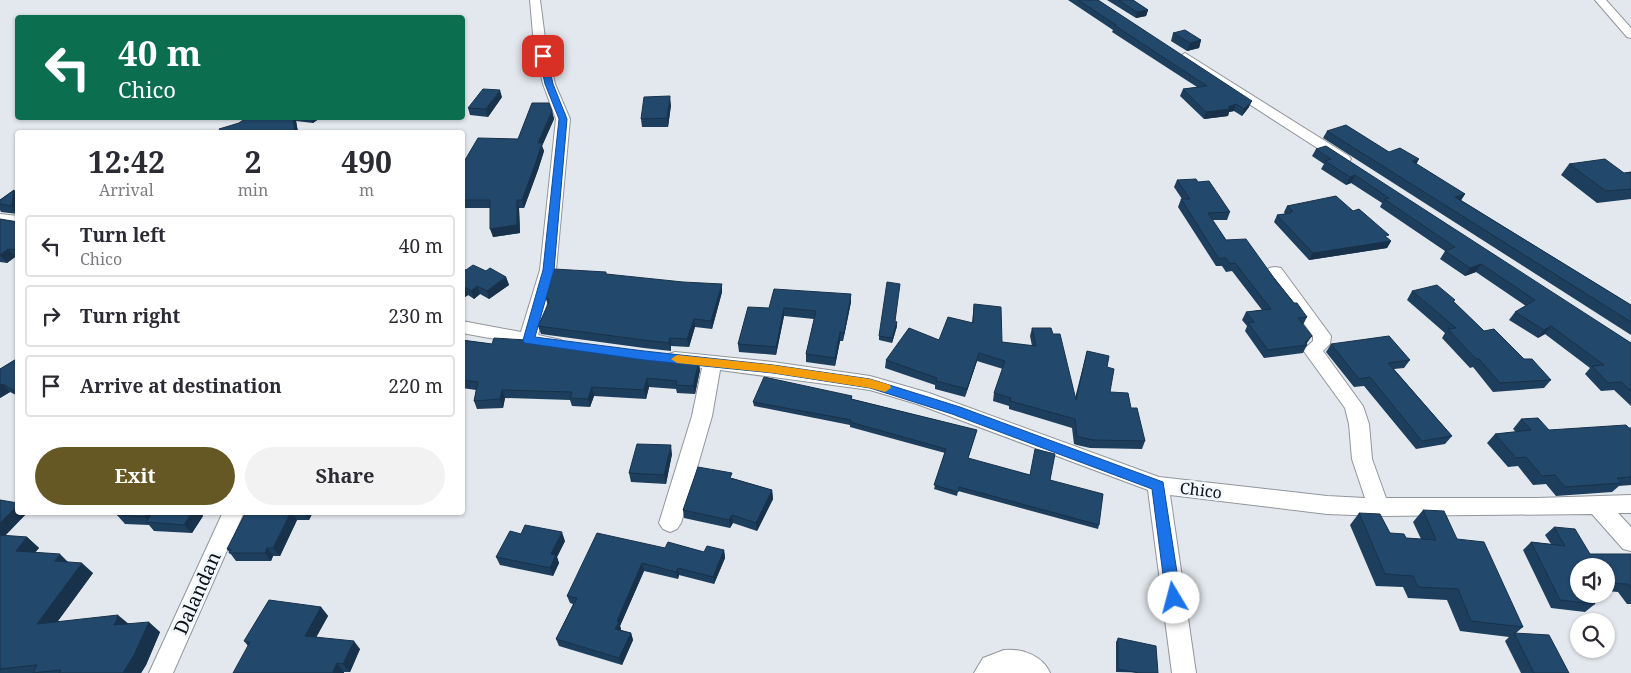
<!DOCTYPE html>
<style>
body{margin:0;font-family:"Noto Serif",serif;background:#f2f2f3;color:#2b2b33;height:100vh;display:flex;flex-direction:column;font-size:19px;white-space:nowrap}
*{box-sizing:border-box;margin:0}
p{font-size:16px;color:#7c7c81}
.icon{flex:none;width:28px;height:28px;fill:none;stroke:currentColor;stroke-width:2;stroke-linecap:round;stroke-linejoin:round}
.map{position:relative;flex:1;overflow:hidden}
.sheet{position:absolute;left:15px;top:130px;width:450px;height:385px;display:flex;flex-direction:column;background:#fff;border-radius:5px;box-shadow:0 1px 4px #0004}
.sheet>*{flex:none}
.banner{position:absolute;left:15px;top:15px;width:450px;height:105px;border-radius:5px;box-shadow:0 1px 4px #0004;background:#0b6e4f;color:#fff;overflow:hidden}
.tools{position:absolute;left:1570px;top:558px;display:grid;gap:10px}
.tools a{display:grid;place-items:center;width:45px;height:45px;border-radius:50%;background:#fff;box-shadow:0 1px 4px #0004;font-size:25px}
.pin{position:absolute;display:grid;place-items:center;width:42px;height:42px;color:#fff;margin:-21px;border-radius:10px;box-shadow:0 2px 8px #0006}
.me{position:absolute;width:55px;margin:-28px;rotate:352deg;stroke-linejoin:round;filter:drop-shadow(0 0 4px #0008)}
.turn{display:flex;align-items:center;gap:18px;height:105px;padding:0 20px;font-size:22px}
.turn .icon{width:65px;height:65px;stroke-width:2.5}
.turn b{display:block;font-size:35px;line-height:42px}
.eta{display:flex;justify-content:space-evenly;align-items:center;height:85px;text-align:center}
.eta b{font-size:30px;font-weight:700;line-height:35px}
.button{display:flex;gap:10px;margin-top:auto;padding:10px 20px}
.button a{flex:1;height:58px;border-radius:30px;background:#655824;color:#fff;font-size:20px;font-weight:700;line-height:58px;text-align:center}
.button a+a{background:#f2f2f3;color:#2b2b33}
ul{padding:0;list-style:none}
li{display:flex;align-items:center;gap:15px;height:62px;margin:0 10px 8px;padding:0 10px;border:2px solid #e1e1e2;border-radius:5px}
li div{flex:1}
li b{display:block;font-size:19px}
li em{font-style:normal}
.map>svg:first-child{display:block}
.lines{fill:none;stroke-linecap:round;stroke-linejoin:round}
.minor-casing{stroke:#91969b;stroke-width:2}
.minor{fill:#fff;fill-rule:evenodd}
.wall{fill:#1d3e5c}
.shaded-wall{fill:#18324b}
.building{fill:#22486b;stroke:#18324b}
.route{fill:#1a73e8;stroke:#114b97}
.slow{fill:#f59e0b}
.labels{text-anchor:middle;stroke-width:5;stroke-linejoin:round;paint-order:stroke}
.street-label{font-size:16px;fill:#0e1012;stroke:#f0f6fc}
.near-street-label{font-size:19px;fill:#0e1012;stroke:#f0f6fc}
</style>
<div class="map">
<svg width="1631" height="673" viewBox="0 0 1631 673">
<rect width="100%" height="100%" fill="#e3e8ee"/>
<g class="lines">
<g class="minor-casing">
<g id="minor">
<path d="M530,0H540L546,46L555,84L570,119L556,270L538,335L561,340L564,344L561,348L555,350L462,333V321L521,332L540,270L556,119L543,84L534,46Z"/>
<path d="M1595,0H1606L1631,28V38L1627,37Z"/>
<path d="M1185,53L1349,156L1351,159L1349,162H1339L1181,60L1179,57Z"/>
<path d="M0,214L18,216V226L0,224Z"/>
<path d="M1275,267L1281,268L1331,336L1330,344L1323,351L1363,406L1369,424L1372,459L1386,498H1537L1631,495V513H1618L1631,527V551L1623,549L1592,514L1379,516L1327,514L1170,495L1196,673H1172L1148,490L917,404L870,390L720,370L712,416L681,523L677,529L670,532L663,529L659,523L692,416L702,368L669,364L666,359L669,354L675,352L773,362L870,376L929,393L1159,477L1327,496L1365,498L1352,459L1349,424L1345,408L1303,350L1313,341V336L1267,272L1269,268Z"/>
<path d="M223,512H244L173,673H149Z"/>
<path d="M1004,650C1022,648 1043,656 1050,673H974L983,658Z"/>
</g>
</g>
<use href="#minor" class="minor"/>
</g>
<g class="wall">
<path d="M1068,0H1098L1249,107L1242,116L1234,111L1229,112L1228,116L1204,119L1180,96L1183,89L1197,87L1112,32L1113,30Z"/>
<path d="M1107,0H1133L1148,10L1146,16L1136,18Z"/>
<path d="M1173,33L1201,40L1199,48L1187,51L1171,41Z"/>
<path d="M502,97L488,117L470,115L468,108Z"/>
<path d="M671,105L668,127H642L641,119Z"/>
<path d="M552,111L554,119L542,146L544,151L538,170L524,208H519L520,233L493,237L490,208H462V165L518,139Z"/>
<path d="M246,118H320L313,123L296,121L298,132H221L239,123Z"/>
<path d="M1327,131L1389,152L1416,164L1465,194L1461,200L1631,305V335L1323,138Z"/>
<path d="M1316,149L1631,343V406L1614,390L1601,391L1585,374L1590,368L1545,334L1538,338L1509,320L1515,312L1526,306L1476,272L1465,276L1440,259L1445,251L1380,207L1382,203L1351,183L1346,185L1321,169L1324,164L1312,156Z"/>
<path d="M1569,164L1624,173L1631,172V199L1597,203L1561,175Z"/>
<path d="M1177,180L1198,182L1230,212L1227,220H1212L1226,240L1274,278L1294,303L1307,317L1303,325L1307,345L1303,353L1264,358L1245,331L1247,326L1242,320L1246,312L1262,310L1232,271L1226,272L1222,266H1216L1178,207L1181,199H1182L1174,187Z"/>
<path d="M14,190L18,194V214L1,212L0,210V200Z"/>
<path d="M1287,206L1387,238L1391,241L1387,248L1309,260L1274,222L1277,215L1285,214L1284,212Z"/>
<path d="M0,219L18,222V257H15L7,263L0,262Z"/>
<path d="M462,268L466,270L486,271L506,277L509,285L489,299L480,294L474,299L468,295L462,299Z"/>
<path d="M607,274L722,292L712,329L695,327L689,347L671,346V351L644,348L541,334L538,326L548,306L546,299Z"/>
<path d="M1412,291L1454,302L1484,331L1524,359L1551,380L1544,388L1493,392L1473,367L1470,368L1442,338L1445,333L1407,300Z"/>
<path d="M851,302L843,341H840L835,366L806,362V354L814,319L784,316L776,355L739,352L738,344L769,308Z"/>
<path d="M974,304L1002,342L1032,346L1030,336L1032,328L1053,334L1075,398L1087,351L1107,367L1110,392L1131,408L1145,441L1142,449L1090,448L1077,445L1074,444L1072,428L1009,409V406L993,401L994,393L1003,369L977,361L965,397L935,389V385L885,368L886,360L939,340L972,323Z"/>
<path d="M895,321L897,326L892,343L879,340V336Z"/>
<path d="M462,340L492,344L700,370L695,394L677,393L676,389L649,387L646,399L594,396L590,407L572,406L570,400L505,398L503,408L477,409L474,401L476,390L462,388Z"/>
<path d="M1331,344L1410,360L1404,368L1394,369L1452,436L1445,444L1416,449L1364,386L1354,387L1326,352Z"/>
<path d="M18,358V396L10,392L0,398V369Z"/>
<path d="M852,396V399L977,430L968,459L1050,480L1099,525L1098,529L958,491L957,496L934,489L945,453L850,427V425L754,406L753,402Z"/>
<path d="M1521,419L1549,430L1631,428V485L1619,486L1612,492L1556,496L1546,484L1533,485L1518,466L1508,467L1487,443L1495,434L1516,432L1513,429Z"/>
<path d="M672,454L666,484L631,482L629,473Z"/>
<path d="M732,478L772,490L773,499L757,531L733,523L730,528L684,518L683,510Z"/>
<path d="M0,500L18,512H28L5,536L27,537L39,548L35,552L68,562L93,573L58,621L128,623L160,632L146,665L141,673H0Z"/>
<path d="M1423,510L1457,539L1523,627L1516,633L1569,673H1521L1505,641L1509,637L1460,631L1447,600L1408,598L1403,587L1376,586L1350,525L1359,513L1390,533L1406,538L1421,539L1413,522Z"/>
<path d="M119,512H200L203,516L192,533L154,531L149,525L125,524L117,515Z"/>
<path d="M246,512H313L309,520H297L280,556H273L271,561H236L227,549Z"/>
<path d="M350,512H402L401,515L352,514Z"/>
<path d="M415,512H442L440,515Z"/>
<path d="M1554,527L1590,554H1631V604H1627L1618,592L1606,591V566H1579V594L1595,604L1585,612L1551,608L1523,550L1531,542L1551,544L1545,535Z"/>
<path d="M521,534L565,541L557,557L559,563L553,576L500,565L496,557Z"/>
<path d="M665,548L704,552L724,550L725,558L714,584L679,575L678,579L644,571L620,626L621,629V630L631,633L633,640L622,665L559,646L556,639L573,604L570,603L567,596Z"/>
<path d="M321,607L328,616L316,637L360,649L350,672H344L248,646L244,641Z"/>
<path d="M1118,638L1158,673L1116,672V642Z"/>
</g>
<g class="shaded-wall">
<path d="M1148,10L1146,16L1136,18L1137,12Z"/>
<path d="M1201,40L1199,48L1187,51L1190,43Z"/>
<path d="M500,90L502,97L488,117L486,109Z"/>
<path d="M670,96L671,105L668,127L667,118Z"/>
<path d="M1252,101L1249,107L1242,116L1244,109Z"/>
<path d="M1236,104L1234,111L1229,112L1228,116L1204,119L1206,112Z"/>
<path d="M552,111L554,119L542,146L544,151L538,170L524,208L522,200L538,143Z"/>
<path d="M293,118H294L296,121L298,132H295Z"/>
<path d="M310,118H320L313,123Z"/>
<path d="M1419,159L1415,167L1412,161Z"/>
<path d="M1355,175L1351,183L1346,185L1350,177Z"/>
<path d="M14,190L18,194V213L12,206Z"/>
<path d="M1465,194L1460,202L1455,197Z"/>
<path d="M517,200L519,208L520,233L493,237L490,229Z"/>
<path d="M1391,241L1387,248L1309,260L1313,253Z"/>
<path d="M8,249L15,257L7,263L0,255Z"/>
<path d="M1481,264L1476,272L1465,276L1470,268Z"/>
<path d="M506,277L509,285L489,299L487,291Z"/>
<path d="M722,284V292L712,329L711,321Z"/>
<path d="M477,286L480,294L474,299L471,291Z"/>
<path d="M465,287L468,295L462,299V289Z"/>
<path d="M851,294V302L843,341L844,333Z"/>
<path d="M784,308V316L776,355V347Z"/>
<path d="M694,319L695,327L689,347L687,339Z"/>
<path d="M897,322V326L892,343V338Z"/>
<path d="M1551,326L1545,334L1538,338L1544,330Z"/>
<path d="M840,332V341L835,366V358Z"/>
<path d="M1312,336L1307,343L1305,346V342Z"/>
<path d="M670,338L671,346V351L669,343Z"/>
<path d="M979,353L977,361L965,397L967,389Z"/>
<path d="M699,361L700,370L695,394L693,386Z"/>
<path d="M647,378L649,387L646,399L644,390Z"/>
<path d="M3,384L10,392L0,398V385Z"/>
<path d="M592,387L594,396L590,407L588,399Z"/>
<path d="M502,390L505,398L503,408L500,399Z"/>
<path d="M671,445L672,454L666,484L664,475Z"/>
<path d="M772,490L773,499L757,531L756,523Z"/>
<path d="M18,505V512H28L3,537L0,534V523Z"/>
<path d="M148,512H161L150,523L145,517Z"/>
<path d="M192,512H200L203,516L192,533L184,525Z"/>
<path d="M291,512L297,520L280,556L273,548Z"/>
<path d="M304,512H313L309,520Z"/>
<path d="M732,515L733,523L730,528L729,520Z"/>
<path d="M562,532L565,541L557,557L559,563L553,576L550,568L551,554Z"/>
<path d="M27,537L39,548L28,561L16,551Z"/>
<path d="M267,548L273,556L271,561L265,553Z"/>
<path d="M724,550L725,558L714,584L713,577Z"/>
<path d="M60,554L71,565L55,561Z"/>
<path d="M82,563L93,573L49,633L37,624Z"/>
<path d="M642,563L644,571L620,626L621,629L618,636L615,629L617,621Z"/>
<path d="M678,568L679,575L678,579L676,572Z"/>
<path d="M321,607L328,616L312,645L305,636Z"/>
<path d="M118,615L130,625H114Z"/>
<path d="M149,622L160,632L146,665L141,673H123Z"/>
<path d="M631,633L633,640L622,665L619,658Z"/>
<path d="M354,641L360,649L350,672L343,664Z"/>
<path d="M337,663L344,672V673H332Z"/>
</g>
<g class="building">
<path d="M1078,0H1098L1252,101L1244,109L1236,104L1228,107L1230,109L1206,112L1183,89L1207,86L1114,25H1116Z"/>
<path d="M1118,0H1133L1148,10L1137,12Z"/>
<path d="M1185,30L1201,40L1190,43L1173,33Z"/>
<path d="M483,89L500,90L486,109L468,108Z"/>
<path d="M670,96L667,118L641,119L644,97Z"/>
<path d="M532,103H549L552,111L538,143H542L536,162L522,200H517V225L490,229V200H462V165L478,138L518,139Z"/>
<path d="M246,118H293L295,132H221L219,129L239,123Z"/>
<path d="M1346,125L1389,152L1400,148L1419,159L1412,161L1465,194L1455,197L1631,305V322L1327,131Z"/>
<path d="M1326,146L1631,343V391L1621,382L1608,383L1592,366L1604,365L1551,326L1544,330L1515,312L1535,300L1481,264L1470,268L1445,251L1455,247L1384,199L1389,198L1355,175L1350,177L1325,161L1331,159L1316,149Z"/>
<path d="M1605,159L1624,173L1631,172V189L1606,191L1569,164Z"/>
<path d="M1196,179L1198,182L1209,181L1230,212L1208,213L1226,240L1246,239L1274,278L1294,303H1297L1307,317L1298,318L1312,336L1305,342L1307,345L1268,350L1248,323L1254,322L1246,312L1271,309L1235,263L1230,264L1226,258L1219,259L1181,199H1190L1177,180Z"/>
<path d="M14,190L12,206L0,204V200Z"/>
<path d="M1336,196L1353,211L1359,209L1389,235L1385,236L1391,241L1313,253L1277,215L1291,213L1290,212L1293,211L1287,206Z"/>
<path d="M0,219L18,222V250L8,249L0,255Z"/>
<path d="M473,265L486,271L490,268L506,277L487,291L477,286L471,291L465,287L462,289V268L466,270Z"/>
<path d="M554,269L606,272V274L683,282L722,284L711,321L694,319L687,339L670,338L669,343L643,340L538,326L549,302V299H546Z"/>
<path d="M887,282L900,284L895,321L897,322L892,338L879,336Z"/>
<path d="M1437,285L1455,300L1453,301L1484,331L1494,329L1524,359H1532L1551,380L1500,383L1479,359H1476L1448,329L1456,328L1412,291Z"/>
<path d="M774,289L851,294L844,333L840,332L835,358L806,354L816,311L784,308L776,347L738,344L748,307L769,308Z"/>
<path d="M974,304L1001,307L1002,342L1036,346L1032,328H1051L1053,334H1060L1076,400L1087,351L1109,356L1107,367L1114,369L1110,392L1128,393L1131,408H1137L1145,441L1093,440L1080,437L1077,436L1075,419L1010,401L1011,398L994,393L1005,361L979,353L967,389L936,381L937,378L886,360L909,328L939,340L948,317L973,323Z"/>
<path d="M1389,336L1410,360L1388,363L1452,436L1422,441L1370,377L1359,379L1331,344Z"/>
<path d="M494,338L526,340L699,361L693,386L676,385L677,381L647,378L644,390L592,387L588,399L570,398L572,392L502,390L500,399L474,401L478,382L462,380V340L492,344Z"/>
<path d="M18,358V393L3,384L0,385V369Z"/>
<path d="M764,377L852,396L851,399L977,430L968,458L1030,475L1035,449L1055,454L1050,480L1103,494L1099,525L959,487L958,492L934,485L946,449L850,422L851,420L753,402Z"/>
<path d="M1538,418L1549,430L1626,425L1629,428H1631V477L1617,478L1622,483L1565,487L1555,475L1542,476L1526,457L1516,458L1495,434L1531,430L1521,419Z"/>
<path d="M637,444L671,445L664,475L629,473Z"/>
<path d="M698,467L732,473L730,478L772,490L756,523L732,515L729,520L683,510Z"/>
<path d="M0,500L18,503V505L0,523Z"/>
<path d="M1423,510L1444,511L1457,539L1484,542L1523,627L1471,621L1458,589L1418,587L1413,576L1385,574L1359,513L1380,514L1390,533L1404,534L1406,538L1436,540Z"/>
<path d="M119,512H148L145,517L117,515Z"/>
<path d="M153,512H192L184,525L146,522Z"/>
<path d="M246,512H291L273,548H267L265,553H229L231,549H227Z"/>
<path d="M525,525L562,532L551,554L556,555L550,568L496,557L510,531L521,534Z"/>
<path d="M1554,527L1575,529L1590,554H1631V588L1628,584L1606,583V566H1579V594H1589L1595,604L1560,600L1531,542L1565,546Z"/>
<path d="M597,533L665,548L668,542L704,552L707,546L724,550L713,577L678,568L676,572L642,563L617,621L619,622L615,629L631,633L619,658L556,639L577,598L567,596Z"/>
<path d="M0,535L27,537L16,551L60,554L55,561L82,563L37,624L118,615L114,625L149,622L134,655L123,673H59L61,670L33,673L37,665L0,669Z"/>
<path d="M269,600L321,607L305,636L354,641L343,664L337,663L332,673H233L250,642L244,641Z"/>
<path d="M1514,633L1549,635L1569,673H1534Z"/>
<path d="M1118,638L1156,646L1158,673H1139L1118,669Z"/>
</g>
<path class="route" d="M543,54L547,56L553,84L567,119L554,270L535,337L644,351L773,365L870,379L960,407L1163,482L1181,598L1179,603L1174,605L1168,603L1166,598L1152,489L952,414L870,388L773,373L644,360L524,343L523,340L543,270L559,119L545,84L539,56Z"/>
<path class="slow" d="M677,355L773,365L870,379L890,385L891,388L885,392L870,388L773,373L677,363L671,359Z"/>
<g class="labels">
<g class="street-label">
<text transform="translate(1201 490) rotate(7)" y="6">Chico</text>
</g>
<g class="near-street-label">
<text transform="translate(197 593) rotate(-66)" y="7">Dalandan</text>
</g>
</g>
</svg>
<div class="tools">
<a><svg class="icon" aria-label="sound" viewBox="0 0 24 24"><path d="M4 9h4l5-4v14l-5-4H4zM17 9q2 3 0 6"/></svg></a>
<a><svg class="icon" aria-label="search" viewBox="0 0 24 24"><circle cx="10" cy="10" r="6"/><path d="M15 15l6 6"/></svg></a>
</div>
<div class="pin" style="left:543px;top:56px;background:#d93025"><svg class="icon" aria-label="arrive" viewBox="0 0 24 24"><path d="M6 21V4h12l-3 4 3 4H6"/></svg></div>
<svg class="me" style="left:1174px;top:598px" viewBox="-20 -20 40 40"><circle r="19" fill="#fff"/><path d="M0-13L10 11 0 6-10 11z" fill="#1a73e8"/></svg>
<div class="banner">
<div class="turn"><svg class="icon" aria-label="left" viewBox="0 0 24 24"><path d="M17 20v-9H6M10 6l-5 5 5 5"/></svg><div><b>40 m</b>Chico</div></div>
</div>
<section class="sheet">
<div class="eta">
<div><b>12:42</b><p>Arrival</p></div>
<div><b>2</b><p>min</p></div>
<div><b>490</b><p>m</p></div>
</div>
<ul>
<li><svg class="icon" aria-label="left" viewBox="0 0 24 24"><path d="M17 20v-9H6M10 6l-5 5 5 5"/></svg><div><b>Turn left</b><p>Chico</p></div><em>40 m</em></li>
<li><svg class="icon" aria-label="right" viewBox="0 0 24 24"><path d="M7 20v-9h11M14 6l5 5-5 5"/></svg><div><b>Turn right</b></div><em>230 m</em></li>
<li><svg class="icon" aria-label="arrive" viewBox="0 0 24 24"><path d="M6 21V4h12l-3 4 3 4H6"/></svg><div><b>Arrive at destination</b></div><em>220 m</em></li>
</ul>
<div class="button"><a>Exit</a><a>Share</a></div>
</section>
</div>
